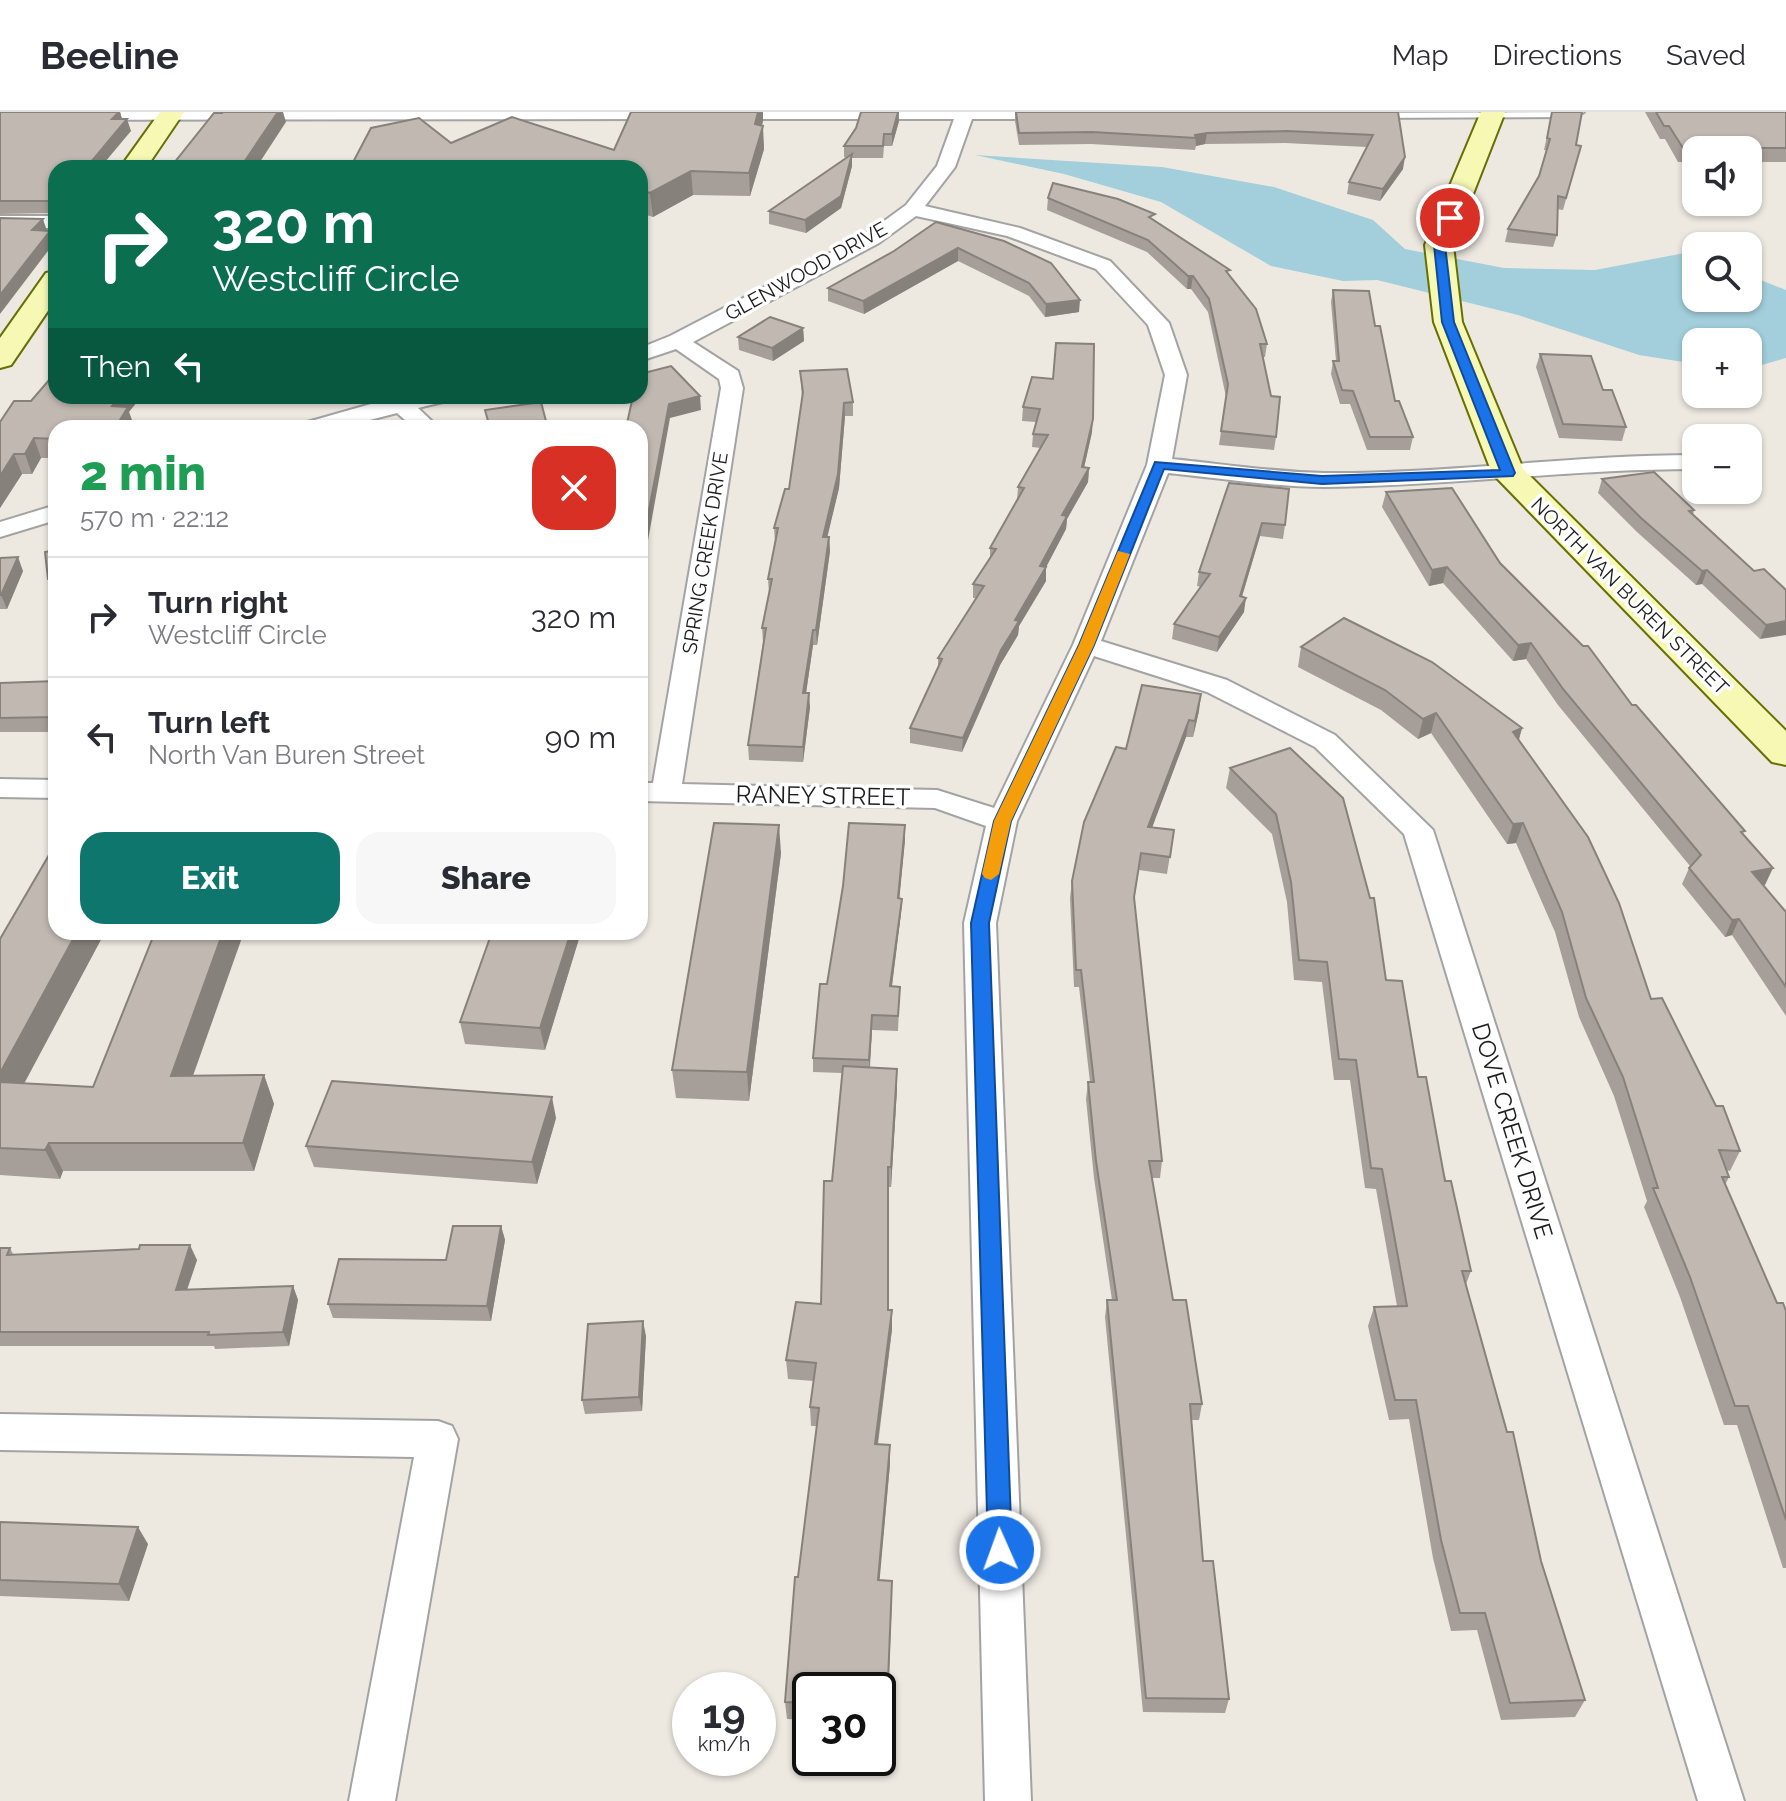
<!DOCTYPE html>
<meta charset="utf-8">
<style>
body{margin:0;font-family:Raleway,sans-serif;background:#f7f7f7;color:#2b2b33;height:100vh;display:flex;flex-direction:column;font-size:30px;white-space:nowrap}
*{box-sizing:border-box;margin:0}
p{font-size:26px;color:#7c7c81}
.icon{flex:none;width:44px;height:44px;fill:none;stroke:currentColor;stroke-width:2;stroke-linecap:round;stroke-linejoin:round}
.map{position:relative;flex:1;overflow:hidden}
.drawer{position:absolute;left:48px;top:308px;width:600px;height:520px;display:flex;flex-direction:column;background:#fff;border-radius:24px;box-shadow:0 2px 6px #0004}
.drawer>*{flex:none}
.hud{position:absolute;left:48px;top:48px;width:600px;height:244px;border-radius:24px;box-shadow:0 2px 6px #0004;background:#0b6e4f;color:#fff;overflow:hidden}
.tools{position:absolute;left:1682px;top:24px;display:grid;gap:16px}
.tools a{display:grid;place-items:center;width:80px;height:80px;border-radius:16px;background:#fff;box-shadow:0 2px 6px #0004;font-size:40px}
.speed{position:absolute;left:672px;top:1560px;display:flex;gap:16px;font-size:40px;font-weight:700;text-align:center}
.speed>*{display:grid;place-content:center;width:104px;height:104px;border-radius:50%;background:#fff;box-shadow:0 2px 6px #0004;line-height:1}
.speed small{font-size:20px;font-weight:400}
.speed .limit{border:4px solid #111;border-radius:12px;background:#fff;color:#111}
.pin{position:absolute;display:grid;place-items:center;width:68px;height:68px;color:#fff;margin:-34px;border:4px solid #fff;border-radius:50%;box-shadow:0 2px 8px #0007}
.me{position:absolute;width:88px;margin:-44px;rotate:358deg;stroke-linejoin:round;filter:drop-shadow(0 0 6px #0008)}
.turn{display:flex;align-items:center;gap:28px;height:168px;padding:0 32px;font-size:36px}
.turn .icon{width:104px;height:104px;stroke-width:2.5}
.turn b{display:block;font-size:56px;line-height:68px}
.then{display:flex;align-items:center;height:76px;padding:0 32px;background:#0003;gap:16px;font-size:30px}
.round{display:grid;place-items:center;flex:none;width:84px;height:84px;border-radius:24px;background:#f7f7f7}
.overview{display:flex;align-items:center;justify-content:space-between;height:136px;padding:0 32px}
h1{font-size:48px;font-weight:800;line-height:60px;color:#1e9e55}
.action{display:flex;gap:16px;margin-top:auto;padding:16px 32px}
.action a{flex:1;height:92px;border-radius:24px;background:#0f766e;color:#fff;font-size:32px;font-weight:800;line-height:92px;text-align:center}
.action a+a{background:#f7f7f7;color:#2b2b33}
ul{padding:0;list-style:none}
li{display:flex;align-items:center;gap:24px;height:120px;padding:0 32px;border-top:2px solid #e1e1e2}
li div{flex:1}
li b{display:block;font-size:30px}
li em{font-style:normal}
header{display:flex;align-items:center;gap:48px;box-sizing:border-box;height:112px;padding:0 40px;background:#fff;border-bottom:2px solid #e1e1e2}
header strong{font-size:38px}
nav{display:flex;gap:44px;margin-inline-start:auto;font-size:28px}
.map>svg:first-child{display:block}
.water{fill:#a2cfdb}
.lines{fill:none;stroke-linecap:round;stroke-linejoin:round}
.street-casing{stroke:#a3a3a3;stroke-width:4}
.secondary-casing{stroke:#666f06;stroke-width:4}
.street{fill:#fff;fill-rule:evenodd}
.secondary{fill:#f6f8b4;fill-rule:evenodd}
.wall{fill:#a69e98}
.shaded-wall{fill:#87817c}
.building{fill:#c1b8b1;stroke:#87817c;stroke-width:2}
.route{fill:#1a73e8;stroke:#114b97;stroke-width:2}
.slow{fill:#f59e0b}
.labels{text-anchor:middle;stroke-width:7;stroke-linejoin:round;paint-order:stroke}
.far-street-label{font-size:20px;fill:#1c1c1c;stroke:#fff}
.street-label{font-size:24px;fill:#1c1c1c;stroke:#fff}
</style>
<header>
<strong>Beeline</strong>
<nav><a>Map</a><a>Directions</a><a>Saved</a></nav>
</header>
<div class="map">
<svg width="1786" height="1689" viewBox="0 0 1786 1689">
<rect width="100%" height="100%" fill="#ede9e1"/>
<path class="water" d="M975,43L1162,55L1274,75L1373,108L1405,137L1504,156L1595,158L1690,140L1696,142V186H1748V163L1786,178V246L1748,257V230H1696V252L1639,243L1518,203L1377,168L1343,169L1271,154L1161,90L1064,62Z"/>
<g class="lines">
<g class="street-casing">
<g id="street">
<path d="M0,0H680L682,2L673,7L0,8Z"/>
<path d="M712,0H1064L1063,6L1057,7H972L955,55L925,94L1020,116L1110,149L1169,211L1187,263L1172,347C1222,352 1274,360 1324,361C1448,362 1572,343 1696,343V357C1572,357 1449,374 1325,375C1273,375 1219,366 1168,361L1101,529L1227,568L1335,623L1433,718L1744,1689H1698L1404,722L1315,635L1207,580L1094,544L1017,709L996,811L1031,1689H985L964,811L986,714L935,696L640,689V671H653L721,276L719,267L676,237L640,249V236L670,224L865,123L906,93L937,54L954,7H719L713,6ZM916,104L1007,124L1096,157L1148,213L1165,263L1147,353L1073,533L994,696L937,678L682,672L743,276L738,259L693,230L879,131Z"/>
<path d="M1584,0L1575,5L1355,6L1346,1Z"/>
<rect x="0" y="104" width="56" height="12"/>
<path d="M399,284H450L447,289L418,296L439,316H414L397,301L339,316H301L304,311Z"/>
<path d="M56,393V408L0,425V410Z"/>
<path d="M0,667L56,668V686L0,685Z"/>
<path d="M0,1302L438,1309L452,1314L458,1327L395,1689H349L414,1345L0,1338Z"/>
</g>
</g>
<g class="secondary-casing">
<g id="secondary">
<path d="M160,0H184L146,56H120Z"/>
<path d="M1481,0H1505L1453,133L1462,210L1523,357L1786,619V653L1772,650L1492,361L1434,210L1425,133Z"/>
<path d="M56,159V187L11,253L0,256V226L46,161Z"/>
</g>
</g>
<use href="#street" class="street"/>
<use href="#secondary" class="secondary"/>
</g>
<g class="wall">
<path d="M0,0H120L122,7L131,19L56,56V101L0,102Z"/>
<path d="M861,0H899V9L892,34H884L883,46H852V54L841,96L806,121L769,112V99L847,46L844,45V34L856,16Z"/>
<path d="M1015,0H1398L1403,57L1380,89L1347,82L1349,70L1367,35L1285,31L1205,32L1196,34L1195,38L1091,32L1019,33L1015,9Z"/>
<path d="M1552,0L1576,33L1581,34L1563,98L1557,97V123L1553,135L1505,130L1508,117L1539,64L1546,38H1544Z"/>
<path d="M1645,0H1786V50H1748V38H1696V50H1678L1665,27H1660Z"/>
<path d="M763,9L762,14L764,37L750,84L693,83L653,105L640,101V56L451,31L614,38Z"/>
<path d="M1048,86L1155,109L1229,162L1267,232L1265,245H1263L1276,325L1274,338L1219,333L1226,285L1208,200L1191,177H1187L1147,140L1047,98Z"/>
<path d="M936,110L1079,200L1045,205L1029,184L958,149L864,202L828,189V176L894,139Z"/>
<path d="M1333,178L1375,214L1395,289L1413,325L1410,338H1367L1350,292H1340L1331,262L1333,249H1336L1331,190Z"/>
<path d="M803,216L804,229L773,249L739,238L738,225Z"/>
<path d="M1540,242L1603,278L1626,315L1622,329L1559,326L1536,255Z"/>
<path d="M800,259L853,290V304H845L839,376L827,425H829L830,439L817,533H813L806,581L810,595L803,650L749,648L748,633L763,530L762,516L769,481L768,467L775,430L774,416L789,377L802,285Z"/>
<path d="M1032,265L1092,320L1084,356H1089L1088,370L1067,407L1066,417L1046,455V469L1019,514L1018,523L1000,553L962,640L910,631V616L938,556V546L976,486H973V472L990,446V436L1017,389L1018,375L1041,336L1032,335L1033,322L1036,310L1022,309L1023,295Z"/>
<path d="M129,300L134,314L133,316H56V346H41L32,362H22L0,396V310Z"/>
<path d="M1602,367L1694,398L1693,403L1754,459L1786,478L1760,527L1702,472L1696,473L1637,420L1598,381Z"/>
<path d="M1229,371L1285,413L1283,427L1260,424L1242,485L1244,500L1217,540L1172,527L1174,512L1201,475L1197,474L1199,460Z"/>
<path d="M1386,380L1500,451L1632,593L1743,723L1765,773H1763L1786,800V904L1732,823L1725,825L1682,772L1690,754L1558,593L1526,547L1513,549L1443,471L1429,474L1382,395Z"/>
<path d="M0,446L23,459L7,497H0Z"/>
<path d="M1301,535L1522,616L1519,628L1651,887L1716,994L1740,1039L1730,1059L1726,1058L1729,1065L1725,1073L1777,1191L1786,1199V1456H1783L1737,1313H1724L1680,1185L1644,1095L1647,1089L1614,984L1579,905L1555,820L1516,731L1507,732L1431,621L1418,627L1381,598L1298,555Z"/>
<path d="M56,569V620H0V571Z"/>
<path d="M1199,599L1193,625H1186L1152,715L1174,718L1167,762L1139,758L1134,788L1162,1049L1160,1066H1152L1173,1188L1202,1292L1199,1308H1191L1203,1449L1229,1587L1225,1601L1143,1600L1105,1205L1107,1188H1112L1094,1066L1086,987L1088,970H1090L1079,875H1074L1070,786L1072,769L1126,637Z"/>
<path d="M1290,636L1386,868L1418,965L1471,1159L1466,1172L1541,1449L1585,1588L1575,1605L1501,1608L1477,1518L1451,1519L1433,1446L1409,1307L1389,1308L1368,1214L1374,1195L1397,1194L1376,1077L1365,1076L1350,968H1334L1322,870L1294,868L1287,790L1272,722L1226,676L1230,656Z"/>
<path d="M905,728L899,786L902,787L901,801L892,874L900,875L898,919L872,918L870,956L897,977L891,1075H888V1198H892V1217L878,1333L890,1352L879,1468L892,1469L887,1611L878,1610V1578H810V1608L787,1607L785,1590L798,1465L817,1314H811L810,1295L814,1269L788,1267L786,1248L821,1192L842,961L813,960V946L827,872Z"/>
<path d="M781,741L749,989L676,986L672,958Z"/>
<path d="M56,820H105L24,971L93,975L193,964L264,963L274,992L254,1059H63L60,1067L0,1063V827Z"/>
<path d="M492,820H581L545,938L465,932L460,910Z"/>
<path d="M556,1006L537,1072L314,1055L306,1034Z"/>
<path d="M501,1114L505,1128L491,1209L333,1206L328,1192L446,1148Z"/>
<path d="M0,1136H10L13,1142L197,1148L187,1178L293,1174L298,1188L289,1234L215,1237L214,1234H0Z"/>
<path d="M646,1224L642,1299L585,1302L582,1288Z"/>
<path d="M0,1410L148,1432L129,1489L0,1484Z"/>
</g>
<g class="shaded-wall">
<path d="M119,0H120L123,11L112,7Z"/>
<path d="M278,0H283L286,10L256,56H240Z"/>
<path d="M758,0H763V9L756,35L755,12Z"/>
<path d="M898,0L899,9L892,34V22Z"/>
<path d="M127,7L131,19L100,56H86Z"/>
<path d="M763,14L764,37L750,84L749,61Z"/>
<path d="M1207,21L1205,32L1196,34L1195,23Z"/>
<path d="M852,42V54L841,96L806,121L805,108Z"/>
<path d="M1405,45L1403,57L1380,89L1383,77Z"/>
<path d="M691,59L693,83L653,105L650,81Z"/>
<path d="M43,107L47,119L32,118Z"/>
<path d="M50,119L54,131L0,202V183Z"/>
<path d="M958,136V149L864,202L863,189Z"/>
<path d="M1188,164H1193L1191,177H1187Z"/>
<path d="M1080,188L1079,200L1045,205L1046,192Z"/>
<path d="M803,216L804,229L773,249L772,236Z"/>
<path d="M120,284H142L129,300L134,314L133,316H114L112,294Z"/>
<path d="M700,284L701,298L670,306L645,445L640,467V446L669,292Z"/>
<path d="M844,291L845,304L839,376L824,439L823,425Z"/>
<path d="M1093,307L1092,320L1081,369L1082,355Z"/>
<path d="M34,326L41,346L32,362L25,342Z"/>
<path d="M14,342L22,362L0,396V364Z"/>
<path d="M1089,356L1088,370L1067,407L1066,417L1043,461L1046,455V469L1019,514L1018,523L1000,553L962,640L963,626L1015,508L1062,403Z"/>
<path d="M1262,411L1260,424L1238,497L1246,486L1244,500L1217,540L1219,525L1240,484Z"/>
<path d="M829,425L830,439L817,533L816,518Z"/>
<path d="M18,445L23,459L7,497L1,483Z"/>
<path d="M1447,455L1443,471L1429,474L1432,458Z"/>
<path d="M1707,458L1702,472L1696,473L1702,459Z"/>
<path d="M56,466V481L53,482L48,467Z"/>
<path d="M1786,509V523L1760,527L1766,513Z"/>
<path d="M813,518V533L804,595L803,581Z"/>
<path d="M1531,531L1526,547L1513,549L1518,533Z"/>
<path d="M809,581L810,595L803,650V635Z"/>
<path d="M1201,582L1199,599L1193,625L1195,609Z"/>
<path d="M1436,601L1431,621L1418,627L1423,607Z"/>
<path d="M1189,608L1186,625L1146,732L1148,715Z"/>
<path d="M1522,616L1516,636L1513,620Z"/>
<path d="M1523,711L1516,731L1507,732L1513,712Z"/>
<path d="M779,713L781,741L749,989L747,960Z"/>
<path d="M905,713V728L898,801V786Z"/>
<path d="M1773,756L1765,773L1745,776L1752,760Z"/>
<path d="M902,787L901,801L890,889V874Z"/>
<path d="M1739,807L1732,823L1725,825L1732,808Z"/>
<path d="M77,820H105L10,998L0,979V961Z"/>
<path d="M223,820H244L183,992L171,964Z"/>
<path d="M571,820H581L545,938L540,916Z"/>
<path d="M872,903V918L869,962V948Z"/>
<path d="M897,957V977L891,1075V1055Z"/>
<path d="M264,963L274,992L254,1059L243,1031Z"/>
<path d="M552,985L556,1006L537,1072L532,1050Z"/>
<path d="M49,1031L63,1059L60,1067L45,1038Z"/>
<path d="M501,1114L505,1128L491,1209L487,1194Z"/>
<path d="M190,1133L197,1148L182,1192L176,1178Z"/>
<path d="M293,1174L298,1188L289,1234L283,1220Z"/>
<path d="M892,1198V1217L875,1351V1332Z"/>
<path d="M643,1209L646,1224L642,1299L639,1285Z"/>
<path d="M890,1333V1352L878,1486V1468Z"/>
<path d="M138,1415L148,1432L129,1489L119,1472Z"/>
<path d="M892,1469V1486L887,1611V1594Z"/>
</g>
<g class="building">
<path d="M0,0H119L112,7H127L86,56H56L55,93L52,89H0Z"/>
<path d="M222,0H278L240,56H170L214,1H222Z"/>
<path d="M631,0H758L755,12L763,14L749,61L691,59L650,81L640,78V56H350L371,16L419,6L451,31L512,5L614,38Z"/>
<path d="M861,0H898L892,22H884L883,34H844L856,16Z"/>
<path d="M1016,0H1398L1405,45L1383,77L1349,70L1373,23L1287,19L1207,21L1195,23L1196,26L1092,20L1019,21Z"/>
<path d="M1552,0H1582L1576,33L1581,34L1566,86L1558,84L1557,123L1508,117L1539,64L1550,27L1547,26Z"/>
<path d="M1656,0H1786V36H1683L1669,14H1664Z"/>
<path d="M852,42L841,84L805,108L769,99Z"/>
<path d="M1053,71L1118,87L1155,102L1149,105L1230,158L1226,159L1256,197L1267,232H1260L1271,284L1280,285L1276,325L1221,319L1228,272L1209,187L1193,164H1188L1148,128L1048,86Z"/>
<path d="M0,106L43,107L32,118L50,119L0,183Z"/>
<path d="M936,110L1004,129L1051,151L1080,188L1046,192L1029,171L958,136L863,189L828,176L894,139Z"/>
<path d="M1333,178L1369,179L1375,214H1380L1395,289H1399L1413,325H1370L1353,279L1342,278L1333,249H1339Z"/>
<path d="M770,205L803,216L772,236L738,225Z"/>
<path d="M1056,231L1094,232L1093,307L1082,355L1089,356L1062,403L1067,404L1040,454L1046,455L1015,508L1019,509L1001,538L963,626L910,616L942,547L938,546L984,474L973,472L996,437L990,436L1024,376L1018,375L1048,323L1033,322L1040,297L1023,295L1032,265L1053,267Z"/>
<path d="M1540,242L1591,244L1603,278H1612L1626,315L1563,312Z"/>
<path d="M671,254L700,284L669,292L640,446V316H626L633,284H640V262Z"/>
<path d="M847,257L853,290L844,291L838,362L823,425H829L816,518H813L803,581H809L803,635L748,633L766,516H762L772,467H768L778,416H774L785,377H789L803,280L800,259Z"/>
<path d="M56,260V284H120L112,294L128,295L115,316H56V327L34,326L25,342H14L0,364V310L14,289H31Z"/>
<path d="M541,290L546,309L545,316H490L485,298Z"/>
<path d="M1654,360L1694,398L1689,399L1754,459L1764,457L1786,478V509L1766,513L1707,458L1702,459L1641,406L1602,367Z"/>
<path d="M1229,371L1289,377L1285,413L1262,411L1240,484L1246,486L1219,525L1174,512L1210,462L1199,460Z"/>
<path d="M1452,376L1500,451L1583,534H1588L1632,593H1636L1745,719L1741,720L1773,756L1752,760L1786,800V875L1739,807L1732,808L1689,756L1701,743L1563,577L1531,531L1518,533L1447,455L1432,458L1386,380Z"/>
<path d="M56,438V466L48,467L45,440Z"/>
<path d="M18,445L1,483H0V446Z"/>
<path d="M1344,506L1432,550L1522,616L1513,620L1588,725L1619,791L1651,887L1662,886L1716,994H1723L1740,1039L1719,1038L1729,1065H1722L1777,1191H1783L1786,1199V1408L1748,1294H1735L1690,1165L1653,1076H1658L1623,965L1586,886L1562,800L1523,711L1513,712L1436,601L1423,607L1385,578L1301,535Z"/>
<path d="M56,569V605L0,606V571Z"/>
<path d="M1142,573L1201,582L1195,609L1189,608L1148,715L1174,718L1170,745L1141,741L1134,785L1162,1049H1149L1173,1188H1186L1202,1292H1190L1203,1449H1213L1229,1587L1146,1586L1107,1188H1117L1096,1049L1088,970H1094L1081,858H1076L1072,769L1084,710L1116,635L1126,637Z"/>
<path d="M1290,636L1343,686L1370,786H1374L1386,868L1402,869L1418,965H1426L1445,1069H1451L1471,1159H1462L1507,1320H1513L1541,1449L1585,1588L1510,1591L1485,1501H1460L1441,1428L1416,1288H1395L1374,1195L1407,1194L1382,1057L1371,1056L1356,948L1339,947L1327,850L1299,848L1291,770L1276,702L1230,656Z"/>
<path d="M714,711L779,713L747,960L672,958Z"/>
<path d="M849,711L905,713L898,786L902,787L890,874L900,875L898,904L872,903L869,948L813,946L820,872H827L843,774Z"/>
<path d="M56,731V820H77L0,961V827Z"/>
<path d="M155,820H223L171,964L264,963L243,1031H49L45,1038L0,1036V970L93,975Z"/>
<path d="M492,820H571L540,916L460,910Z"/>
<path d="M843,954L897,957L891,1055H888V1198H892L875,1332L890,1333L878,1468L892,1469L887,1594H878V1578H810V1591L785,1590L795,1465H798L819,1296L810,1295L816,1251L786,1248L796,1190L821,1192L824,1069H832Z"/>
<path d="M332,969L552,985L532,1050L306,1034Z"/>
<path d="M453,1114H501L487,1194L328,1192L339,1147L446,1148Z"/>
<path d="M140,1133H190L176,1178L293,1174L283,1220L208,1223L209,1220H0V1136H10L7,1143L139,1137Z"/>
<path d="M643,1209L639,1285L582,1288L588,1212Z"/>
<path d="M0,1410L138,1415L119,1472L0,1468Z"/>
</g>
<path class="route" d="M1446,104L1456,106L1445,133L1454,210L1515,361L1513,364L1322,372L1164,357L1094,533L1011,709L989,811L1012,1438L1008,1446L1000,1449L991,1446L988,1438L971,811L994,709L1079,533L1155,350L1322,364L1500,358L1442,210L1434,133Z"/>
<path class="slow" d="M1118,439L1130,442L1094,533L1011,709L999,762L991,768L985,766L982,762L994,709L1079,533Z"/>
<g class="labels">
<g class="far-street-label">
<text transform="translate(806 159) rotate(-29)" y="7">GLENWOOD DRIVE</text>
<text transform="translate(705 441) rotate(-81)" y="7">SPRING CREEK DRIVE</text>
<text transform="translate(1630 484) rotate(45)" y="7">NORTH VAN BUREN STREET</text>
</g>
<g class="street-label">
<text transform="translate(823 684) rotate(1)" y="8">RANEY STREET</text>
<text transform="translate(1512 1019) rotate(73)" y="8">DOVE CREEK DRIVE</text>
</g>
</g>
</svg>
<div class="tools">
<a><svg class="icon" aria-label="sound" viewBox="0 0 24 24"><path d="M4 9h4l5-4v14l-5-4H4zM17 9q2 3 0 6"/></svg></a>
<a><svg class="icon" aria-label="search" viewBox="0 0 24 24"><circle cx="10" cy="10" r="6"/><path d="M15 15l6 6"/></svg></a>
<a>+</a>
<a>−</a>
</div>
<div class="speed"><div>19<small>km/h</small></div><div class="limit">30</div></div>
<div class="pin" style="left:1450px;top:106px;background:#d93025"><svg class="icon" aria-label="arrive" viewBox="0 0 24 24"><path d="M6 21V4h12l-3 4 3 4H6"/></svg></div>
<svg class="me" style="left:1000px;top:1438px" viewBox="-20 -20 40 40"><circle r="17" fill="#1a73e8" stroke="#fff" stroke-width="3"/><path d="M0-11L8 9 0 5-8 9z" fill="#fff"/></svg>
<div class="hud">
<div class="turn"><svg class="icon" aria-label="right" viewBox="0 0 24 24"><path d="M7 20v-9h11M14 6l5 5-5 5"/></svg><div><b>320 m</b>Westcliff Circle</div></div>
<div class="then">Then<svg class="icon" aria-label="left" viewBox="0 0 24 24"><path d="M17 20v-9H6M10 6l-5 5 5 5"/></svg></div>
</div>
<section class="drawer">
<div class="overview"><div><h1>2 min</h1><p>570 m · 22:12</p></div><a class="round" style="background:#d93025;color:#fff"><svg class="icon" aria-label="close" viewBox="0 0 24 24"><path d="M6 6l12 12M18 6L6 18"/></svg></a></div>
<ul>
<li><svg class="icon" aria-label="right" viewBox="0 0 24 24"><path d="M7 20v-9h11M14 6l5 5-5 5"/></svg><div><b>Turn right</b><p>Westcliff Circle</p></div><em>320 m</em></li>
<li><svg class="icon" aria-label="left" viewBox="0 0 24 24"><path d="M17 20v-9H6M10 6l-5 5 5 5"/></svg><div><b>Turn left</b><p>North Van Buren Street</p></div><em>90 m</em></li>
</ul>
<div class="action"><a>Exit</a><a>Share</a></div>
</section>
</div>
